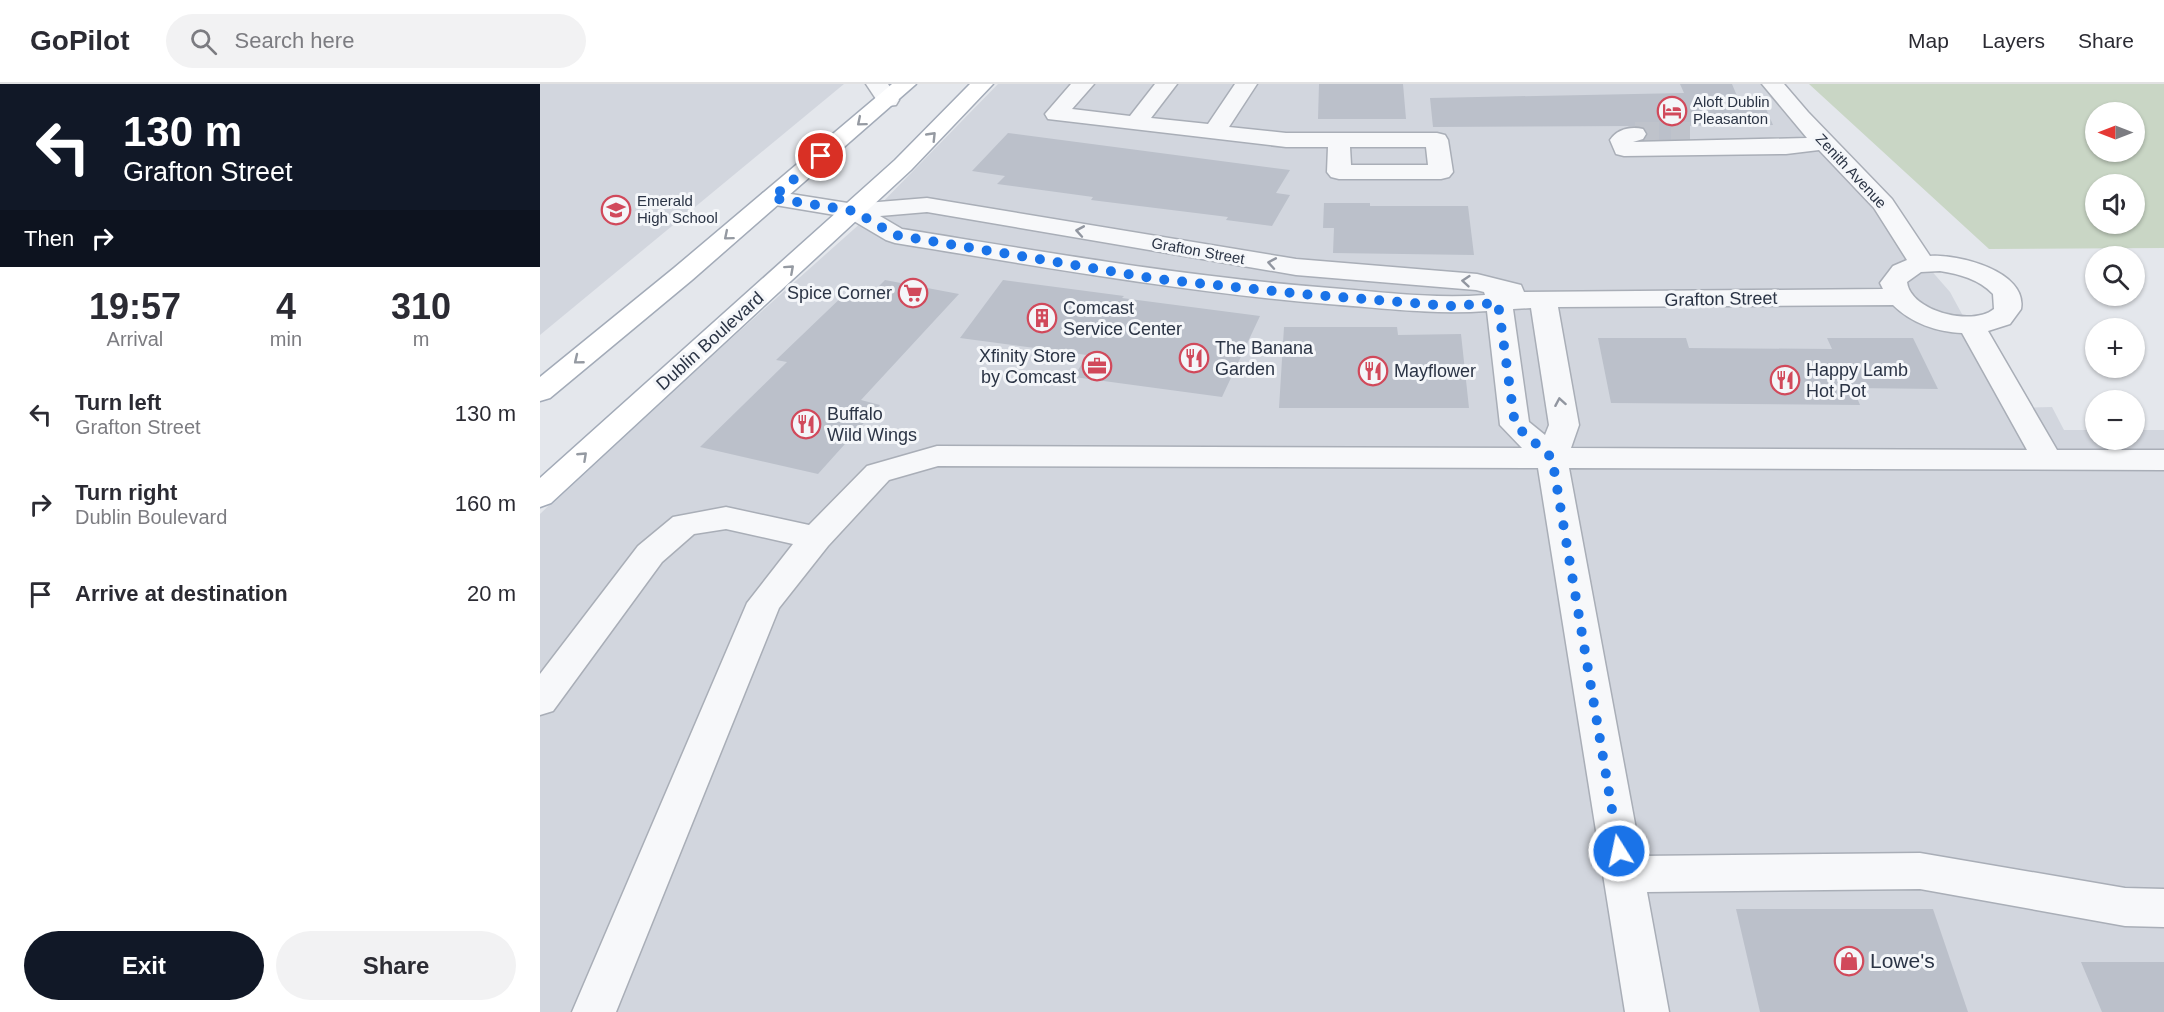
<!DOCTYPE html>
<meta charset="utf-8">
<style>
body{margin:0;font-family:Helvetica,sans-serif;background:#f2f2f3;color:#2b2b33;height:100vh;display:flex;flex-direction:column;font-size:22px;white-space:nowrap}
*{box-sizing:border-box;margin:0}
p{font-size:20px;color:#7c7c81}
.icon{flex:none;width:33px;height:33px;fill:none;stroke:currentColor;stroke-width:2;stroke-linecap:round;stroke-linejoin:round}
.map{position:relative;flex:1;overflow:hidden}
.side{display:flex;flex-direction:column;background:#fff;width:540px}
.side>*{flex:none}
.guide{background:#111827;color:#fff;overflow:hidden}
.needle{width:39px;rotate:270deg}
.buttons{position:absolute;left:1545px;top:18px;display:grid;gap:12px}
.buttons a{display:grid;place-items:center;width:60px;height:60px;border-radius:50%;background:#fff;box-shadow:0 2px 4px #0004;font-size:30px}
.pin{position:absolute;display:grid;place-items:center;width:51px;height:51px;color:#fff;margin:-26px;border:3px solid #fff;border-radius:50%;box-shadow:0 2px 6px #0007}
.me{position:absolute;width:66px;margin:-33px;rotate:350deg;stroke-linejoin:round;filter:drop-shadow(0 0 4px #0008)}
.turn{display:flex;align-items:center;gap:21px;height:126px;padding:0 24px;font-size:27px}
.turn .icon{width:78px;height:78px;stroke-width:2.5}
.turn b{display:block;font-size:42px;line-height:51px}
.then{display:flex;align-items:center;height:57px;padding:0 24px;background:#0003;gap:12px;font-size:22px}
.eta{display:flex;justify-content:space-evenly;align-items:center;height:102px;text-align:center}
.eta b{font-size:36px;font-weight:600;line-height:42px}
.action{display:flex;gap:12px;margin-top:auto;padding:12px 24px}
.action a{flex:1;height:69px;border-radius:36px;background:#111827;color:#fff;font-size:24px;font-weight:600;line-height:69px;text-align:center}
.action a+a{background:#f2f2f3;color:#2b2b33}
ul{padding:0;list-style:none}
li{display:flex;align-items:center;gap:18px;height:90px;padding:0 24px}
li div{flex:1}
li b{display:block;font-size:22px}
li em{font-style:normal}
header{display:flex;align-items:center;gap:36px;box-sizing:border-box;height:84px;padding:0 30px;background:#fff;border-bottom:2px solid #e1e1e2}
header strong{font-size:28px}
nav{display:flex;gap:33px;margin-inline-start:auto;font-size:21px}
.search{width:420px;height:54px;background:#f2f2f3;display:flex;align-items:center;gap:15px;box-sizing:border-box;padding:0 21px;border-radius:33px;color:#7c7c81;font-size:22px}
main{display:flex;flex:1;min-height:0}
.map>svg:first-child{display:block}
.built{fill:#d2d6de}
.green{fill:#c9d6c5;fill-rule:evenodd}
.building{fill:#bbc0ca}
.lines{fill:none;stroke-linecap:round;stroke-linejoin:round}
.minor-tunnel{stroke:#bfc3cb;stroke-width:24;stroke-dasharray:24 12;stroke-linecap:butt}
.minor-casing{stroke:#a9aeb7;stroke-width:3}
.major-casing{stroke:#a3abb8;stroke-width:3}
.minor{fill:#f7f8fa;fill-rule:evenodd}
.major{fill:#fff;fill-rule:evenodd}
.oneway{stroke:#959aa2}
.oneway2{stroke:#9196a0}
.route{stroke:#1a73e8;stroke-width:10;stroke-dasharray:0 18}
.labels{text-anchor:middle;stroke-width:6;stroke-linejoin:round;paint-order:stroke}
.far-poi-label{font-size:15px;fill:#2b3445;stroke:#f4f6f9;text-anchor:start}
.far-street-label{font-size:15px;fill:#2b3445;stroke:#f4f6f9}
.poi-label{font-size:18px;fill:#2b3445;stroke:#f4f6f9;text-anchor:start}
.street-label{font-size:18px;fill:#2b3445;stroke:#f4f6f9}
.near-poi-label{font-size:21px;fill:#2b3445;stroke:#f4f6f9;text-anchor:start}
</style>
<header>
<strong>GoPilot</strong>
<div class="search"><svg class="icon" aria-label="search" viewBox="0 0 24 24"><circle cx="10" cy="10" r="6"/><path d="M15 15l6 6"/></svg>Search here</div>
<nav><a>Map</a><a>Layers</a><a>Share</a></nav>
</header>
<main>
<section class="side">
<div class="guide">
<div class="turn"><svg class="icon" aria-label="left" viewBox="0 0 24 24"><path d="M17 20v-9H6M10 6l-5 5 5 5"/></svg><div><b>130 m</b>Grafton Street</div></div>
<div class="then">Then<svg class="icon" aria-label="right" viewBox="0 0 24 24"><path d="M7 20v-9h11M14 6l5 5-5 5"/></svg></div>
</div>
<div class="eta">
<div><b>19:57</b><p>Arrival</p></div>
<div><b>4</b><p>min</p></div>
<div><b>310</b><p>m</p></div>
</div>
<ul>
<li><svg class="icon" aria-label="left" viewBox="0 0 24 24"><path d="M17 20v-9H6M10 6l-5 5 5 5"/></svg><div><b>Turn left</b><p>Grafton Street</p></div><em>130 m</em></li>
<li><svg class="icon" aria-label="right" viewBox="0 0 24 24"><path d="M7 20v-9h11M14 6l5 5-5 5"/></svg><div><b>Turn right</b><p>Dublin Boulevard</p></div><em>160 m</em></li>
<li><svg class="icon" aria-label="arrive" viewBox="0 0 24 24"><path d="M6 21V4h12l-3 4 3 4H6"/></svg><div><b>Arrive at destination</b></div><em>20 m</em></li>
</ul>
<div class="action"><a>Exit</a><a>Share</a></div>
</section>
<div class="map">
<svg width="1624" height="928" viewBox="0 0 1624 928">
<rect width="100%" height="100%" fill="#e4e7ec"/>
<g class="built">
<path d="M0,0H304L0,251Z"/>
<path d="M458,0H1228L1410,208L1473,324L1512,323L1524,346H1555L1556,356H1594L1595,346H1624V928H0V430L66,366L332,129Z"/>
</g>
<path class="green" d="M1269,0H1624V164L1449,165ZM1556,28H1594V68H1556ZM1556,100H1594V140H1556Z"/>
<g class="building">
<path d="M779,0H863L866,35H778Z"/>
<path d="M1140,0H1192L1197,12L1221,13L1233,41L1140,42L1147,57H1103L1097,42L893,43L890,14L1144,9Z"/>
<path d="M468,49L750,86L736,109L750,111L732,142L686,136L688,133L551,116L553,113L457,100L465,92L432,87Z"/>
<path d="M784,119H830V122H928L934,171L793,169L794,144H783Z"/>
<path d="M345,196L419,210L321,316L340,321L278,390L160,363L247,278L236,276L309,206L331,210Z"/>
<path d="M463,196L584,212L582,214L720,232L682,313L534,293L547,271L420,254Z"/>
<path d="M744,243H857L858,251L921,250L929,324H739Z"/>
<path d="M1058,254H1146L1149,264L1292,265L1287,254H1373L1398,305L1313,304L1320,321L1071,319Z"/>
<path d="M1196,825H1393L1428,928H1220Z"/>
<path d="M1541,878H1624V928H1562Z"/>
</g>
<g class="lines">
<path class="minor-tunnel" d="M1095,50H1150"/>
<g class="minor-casing">
<g id="minor">
<path d="M326,0H348L359,16L356,21L348,22L340,21Z"/>
<path d="M531,0H554L532,25L590,32L615,0H637L611,34L668,40L695,0H717L689,43L746,49H897L905,51L908,56L913,88L909,93L901,95H799L791,93L787,88L788,63H746L508,35L505,30ZM810,63H886L888,81H811Z"/>
<path d="M1222,0H1244L1268,28L1352,115L1390,172C1417,170 1488,187 1481,225L1470,240L1448,247L1517,366H1624V386L1029,384L1101,772L1380,769L1585,804L1624,805V843L1585,842L1380,805L1107,808L1129,928H1085L998,384L398,382L349,396L288,462L239,524L76,928H32L207,519L253,460L186,445L154,450L122,478L13,627L0,631V590L98,462L133,433L186,423L269,441L327,382L397,362L982,364L960,341L947,227C894,231 841,224 788,220C642,208 499,182 355,159L346,156L307,133L223,119L220,114L223,109L232,107L314,120L387,114L756,175L937,190L981,201L984,208L1343,205L1340,199L1353,182L1367,176L1334,124L1279,66L1246,70L1084,72L1076,70L1070,56C1077,45 1091,42 1103,45L1106,50L1103,55L1093,58L1267,54ZM387,128L756,191L936,206L944,208L945,211C893,215 842,208 790,204C646,193 505,168 362,145L340,132ZM1400,187C1419,190 1439,195 1453,210L1454,225C1432,243 1370,227 1367,198L1381,188ZM1353,221C1371,239 1397,248 1422,249L1487,366L1031,364L1039,341L1018,223ZM991,224L1009,341L1005,351L989,338L973,225Z"/>
</g>
</g>
<g class="major-casing">
<g id="major">
<path d="M352,0H376L152,196L10,314L0,317V293L134,184Z"/>
<path d="M430,0H453L371,86L11,419L0,423V394L355,76Z"/>
</g>
</g>
<use href="#minor" class="minor"/>
<use href="#major" class="major"/>
</g>
<defs><path id="oneway-chevron" d="M-2-3.5L2.5 0L-2 3.5" fill="none" stroke-width="1.6" stroke-linecap="round" stroke-linejoin="round" transform="scale(1.5)"/></defs>
<g class="oneway">
<use href="#oneway-chevron" transform="translate(321 38) rotate(140)"/>
<use href="#oneway-chevron" transform="translate(392 52) rotate(-46)"/>
<use href="#oneway-chevron" transform="translate(188 152) rotate(140)"/>
<use href="#oneway-chevron" transform="translate(250 185) rotate(-42)"/>
<use href="#oneway-chevron" transform="translate(38 276) rotate(141)"/>
<use href="#oneway-chevron" transform="translate(43 372) rotate(-43)"/>
</g>
<g class="oneway2">
<use href="#oneway-chevron" transform="translate(540 147) rotate(-170)"/>
<use href="#oneway-chevron" transform="translate(732 179) rotate(-170)"/>
<use href="#oneway-chevron" transform="translate(926 197) rotate(-175)"/>
<use href="#oneway-chevron" transform="translate(1020 318) rotate(-100)"/>
</g>
<g class="lines">
<path class="route" d="M281,72L232,114L314,127L355,151L617,195L762,210L910,222L958,219L975,341L1012,374L1079,767"/>
</g>
<defs>
<g id="hotel-ring" transform="scale(1.5)"><circle r="9.5" fill="#f4f6f9" stroke="#d1495b" stroke-width="1.5"/><path d="M-6-4.5h1.5V1H6V5H4.5V3h-9V5H-6ZM-4 0a1.8 1.8 0 1 1 3.6 0ZM.5 0V-2.5h3Q6-2.5 6 0Z" fill="#d1495b"/></g>
<g id="school-ring" transform="scale(1.5)"><circle r="9.5" fill="#f4f6f9" stroke="#d1495b" stroke-width="1.5"/><path d="M0-5L7-2L0 1L-7-2ZM-4 1L0 2.5L4 1V4Q0 6-4 4Z" fill="#d1495b"/></g>
<g id="supermarket-ring" transform="scale(1.5)"><circle r="9.5" fill="#f4f6f9" stroke="#d1495b" stroke-width="1.5"/><path d="M-6-5.5h2.5l.6 2H6L4.5 2H-2.5L-4.4-4H-6ZM-1.5 3.2a1.3 1.3 0 1 0 .1 0ZM3 3.2a1.3 1.3 0 1 0 .1 0Z" fill="#d1495b"/></g>
<g id="building-ring" transform="scale(1.5)"><circle r="9.5" fill="#f4f6f9" stroke="#d1495b" stroke-width="1.5"/><path d="M-4-6H4V6H1V3H-1V6H-4ZM-2.5-4.3h1.7v1.8h-1.7ZM.8-4.3h1.7v1.8H.8ZM-2.5-1h1.7V.8h-1.7ZM.8-1h1.7V.8H.8Z" fill="#d1495b"/></g>
<g id="restaurant-ring" transform="scale(1.5)"><circle r="9.5" fill="#f4f6f9" stroke="#d1495b" stroke-width="1.5"/><path d="M-5-6h1v4h1v-4h1v4h1v-4h1v5L-1.5 .5V6h-2V.5L-5-1ZM5-6V6H3V1.5H1.5Q1.5-4 5-6Z" fill="#d1495b"/></g>
<g id="office-ring" transform="scale(1.5)"><circle r="9.5" fill="#f4f6f9" stroke="#d1495b" stroke-width="1.5"/><path d="M-6-3h4V-5.5h4V-3h4V5H-6ZM-1-4.5V-3h2v-1.5ZM-6 0V1H6V0Z" fill="#d1495b"/></g>
<g id="shop-ring" transform="scale(1.5)"><circle r="9.5" fill="#f4f6f9" stroke="#d1495b" stroke-width="1.5"/><path d="M-5-2.5h2.3a2.7 3.5 0 0 1 5.4 0H5L5.5 6h-11ZM-1.5-2.5h3a1.5 2.3 0 0 0-3 0Z" fill="#d1495b"/></g>
</defs>
<g fill-rule="evenodd">
<use href="#hotel-ring" x="1132" y="27"/>
<use href="#school-ring" x="76" y="126"/>
<use href="#supermarket-ring" x="373" y="209"/>
<use href="#building-ring" x="502" y="234"/>
<use href="#restaurant-ring" x="654" y="274"/>
<use href="#office-ring" x="557" y="282"/>
<use href="#restaurant-ring" x="833" y="287"/>
<use href="#restaurant-ring" x="1245" y="296"/>
<use href="#restaurant-ring" x="266" y="340"/>
<use href="#shop-ring" x="1309" y="877"/>
</g>
<g class="labels">
<g class="far-poi-label">
<text x="1153" y="23">Aloft Dublin<tspan x="1153" dy="17">Pleasanton</tspan></text>
<text x="97" y="122">Emerald<tspan x="97" dy="17">High School</tspan></text>
</g>
<g class="far-street-label">
<text transform="translate(1311 87) rotate(47)" y="5">Zenith Avenue</text>
<text transform="translate(658 167) rotate(10)" y="5">Grafton Street</text>
</g>
<g class="poi-label">
<text x="352" y="215" text-anchor="end">Spice Corner</text>
<text x="523" y="230">Comcast<tspan x="523" dy="21">Service Center</tspan></text>
<text x="675" y="270">The Banana<tspan x="675" dy="21">Garden</tspan></text>
<text x="536" y="278" text-anchor="end">Xfinity Store<tspan x="536" dy="21">by Comcast</tspan></text>
<text x="1266" y="292">Happy Lamb<tspan x="1266" dy="21">Hot Pot</tspan></text>
<text x="854" y="293">Mayflower</text>
<text x="287" y="336">Buffalo<tspan x="287" dy="21">Wild Wings</tspan></text>
</g>
<g class="street-label">
<text transform="translate(1181 215) rotate(-1)" y="6">Grafton Street</text>
<text transform="translate(170 257) rotate(-42)" y="6">Dublin Boulevard</text>
</g>
<g class="near-poi-label">
<text x="1330" y="884">Lowe's</text>
</g>
</g>
</svg>
<div class="buttons">
<a><svg class="needle" viewBox="-14 -14 28 28"><path d="M0-13l5 13h-10z" fill="#e53935"/><path d="M0 13l5-13h-10z" fill="#7c7c81"/></svg></a>
<a><svg class="icon" aria-label="sound" viewBox="0 0 24 24"><path d="M4 9h4l5-4v14l-5-4H4zM17 9q2 3 0 6"/></svg></a>
<a><svg class="icon" aria-label="search" viewBox="0 0 24 24"><circle cx="10" cy="10" r="6"/><path d="M15 15l6 6"/></svg></a>
<a>+</a>
<a>−</a>
</div>
<div class="pin" style="left:281px;top:72px;background:#d93025"><svg class="icon" aria-label="arrive" viewBox="0 0 24 24"><path d="M6 21V4h12l-3 4 3 4H6"/></svg></div>
<svg class="me" style="left:1079px;top:767px" viewBox="-20 -20 40 40"><circle r="17" fill="#1a73e8" stroke="#fff" stroke-width="3"/><path d="M0-11L8 9 0 5-8 9z" fill="#fff"/></svg>
</div>
</main>
